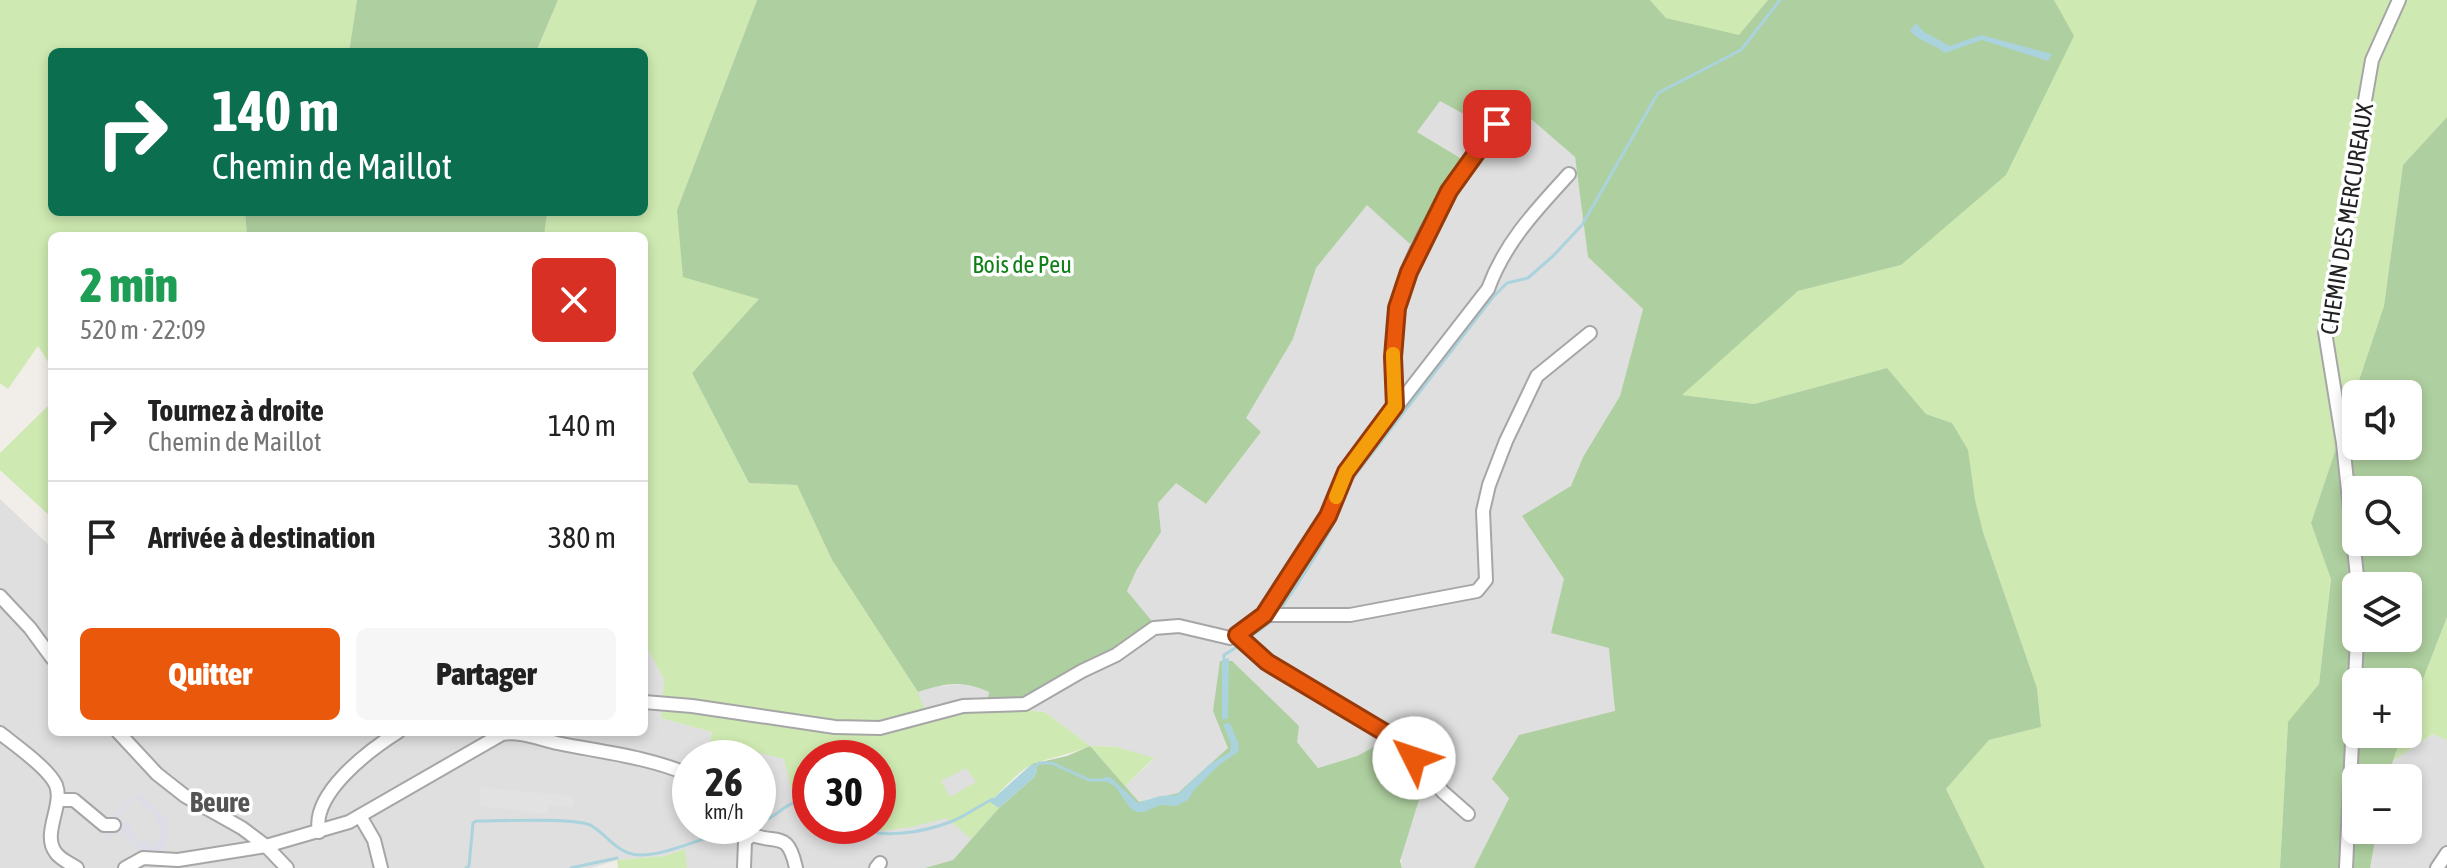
<!DOCTYPE html>
<html lang="fr">
<meta charset="utf-8">
<style>
body{margin:0;font-family:"Asap Condensed",sans-serif;background:#f6f6f6;color:#222;height:100vh;display:flex;flex-direction:column;font-size:30px;white-space:nowrap}
*{box-sizing:border-box;margin:0}
p{font-size:26px;color:#767676}
.icon{flex:none;width:44px;height:44px;fill:none;stroke:currentColor;stroke-width:2;stroke-linecap:round;stroke-linejoin:round}
.map{position:relative;flex:1;overflow:hidden}
.sheet{position:absolute;left:48px;top:232px;width:600px;height:504px;display:flex;flex-direction:column;background:#fff;border-radius:12px;box-shadow:0 4px 12px #0003}
.sheet>*{flex:none}
.hud{position:absolute;left:48px;top:48px;width:600px;height:168px;border-radius:12px;box-shadow:0 4px 12px #0003;background:#0b6e4f;color:#fff;overflow:hidden}
.buttons{position:absolute;left:2342px;top:380px;display:grid;gap:16px}
.buttons a{display:grid;place-items:center;width:80px;height:80px;border-radius:12px;background:#fff;box-shadow:0 4px 12px #0003;font-size:40px}
.speed{position:absolute;left:672px;top:740px;display:flex;gap:16px;font-size:40px;font-weight:700;text-align:center}
.speed>*{display:grid;place-content:center;width:104px;height:104px;border-radius:50%;background:#fff;box-shadow:0 4px 12px #0003;line-height:1}
.speed small{font-size:20px;font-weight:400}
.speed .limit{border:12px solid #d22;background:#fff;color:#111}
.pin{position:absolute;display:grid;place-items:center;width:68px;height:68px;color:#fff;margin:-34px;border-radius:16px;box-shadow:0 4px 12px #0006}
.me{position:absolute;width:88px;margin:-44px;rotate:311deg;stroke-linejoin:round;filter:drop-shadow(0 0 6px #0008)}
.turn{display:flex;align-items:center;gap:28px;height:168px;padding:0 32px;font-size:36px}
.turn .icon{width:104px;height:104px;stroke-width:2.5}
.turn b{display:block;font-size:56px;line-height:68px}
.round{display:grid;place-items:center;flex:none;width:84px;height:84px;border-radius:12px;background:#f6f6f6}
.head{display:flex;align-items:center;justify-content:space-between;height:136px;padding:0 32px}
h1{font-size:48px;font-weight:800;line-height:60px;color:#1e9e55}
.action{display:flex;gap:16px;margin-top:auto;padding:16px 32px}
.action a{flex:1;height:92px;border-radius:12px;background:#ea580c;color:#fff;font-size:32px;font-weight:800;line-height:92px;text-align:center}
.action a+a{background:#f6f6f6;color:#222}
ul{padding:0;list-style:none}
li{display:flex;align-items:center;gap:24px;height:112px;padding:0 32px;border-top:2px solid #e0e0e0}
li div{flex:1}
li b{display:block;font-size:30px}
li em{font-style:normal}
.map>svg:first-child{display:block}
.residential{fill:#dfdfdf}
.grass{fill:#cee9b1;fill-rule:evenodd}
.forest{fill:#aecf9f;fill-rule:evenodd}
.parking{fill:#e2e2e2}
.plaza{fill:#dddde7;fill-rule:evenodd}
.water{fill:#abd3dd}
.lines{fill:none;stroke-linecap:round;stroke-linejoin:round}
.stream{stroke:#abd3dd;stroke-width:3}
.minor-casing{stroke:#a6a6a6;stroke-width:16}
.minor{stroke:#fff;stroke-width:12}
.route-casing{stroke:#983908;stroke-width:20}
.route{stroke:#ea580c;stroke-width:14}
.slow{stroke:#f59e0b;stroke-width:14}
.labels{text-anchor:middle;stroke-width:7;stroke-linejoin:round;paint-order:stroke}
.street-label{font-size:24px;fill:#222;stroke:#fff}
.park-label{font-size:24px;fill:#0f8016;stroke:#fff}
.quarter-label{font-size:28px;font-weight:bold;fill:#555;stroke:#fff}
</style>
<div class="map">
<svg width="2447" height="868" viewBox="0 0 2447 868">
<rect width="100%" height="100%" fill="#f1eee9"/>
<g class="residential">
<path d="M1440,100L1489,128L1510,101L1575,157L1588,257L1643,309L1620,396L1583,457L1571,487L1523,517L1610,648L1615,712L1519,735L1509,797L1474,868H1402L1389,739L1357,756L1318,768L1297,742L1213,710L1229,748L1178,793L1139,802L1125,786L1154,759L1117,747L1090,746L1045,712L987,707L928,719L918,692L933,687L969,683L990,692L988,698L1029,697L1154,625L1127,591L1137,569L1161,532L1158,503L1176,482L1206,504L1261,432L1245,419L1293,339L1316,268L1367,204L1411,244L1462,159L1417,132Z"/>
<path d="M0,499L52,548V732H644V642L664,679L661,718L712,732L707,758H690V826H758V758H726L729,744L785,759L793,794L810,795V826H854L867,834L870,826H878V799L940,781L966,767L999,808L953,860L925,868H687L685,849L665,856L617,860L592,868H0Z"/>
<path d="M2434,734L2447,740V868H2370L2377,830H2408V778H2387L2390,763Z"/>
</g>
<g class="grass">
<path d="M0,0H357L349,52H52V212H245L247,236H52V368L38,346L8,389L0,383Z"/>
<path d="M558,0H757L677,210L760,299L692,373L749,483L797,485L832,560L918,692L928,718L988,707L1045,712L1090,746L1117,747L1154,758L1125,786L1090,746C1071,754 1052,757 1034,764C1019,770 1006,786 994,798H990L999,808L971,839L947,818L911,827L879,831L878,758H810V795H793L784,759L729,745L726,758H707L712,732L661,718L664,679L644,642V236H544L543,233L547,212H644V52H536ZM966,768L976,782L950,797L941,781Z"/>
<path d="M1650,0H1768L1739,36L1666,18Z"/>
<path d="M2054,0H2447V117L2403,165L2384,306L2311,523L2331,578L2319,684L2288,723L2280,868H1985L1946,789L1989,740L2041,727L2037,688L1983,532L1952,423L1926,414L1887,368L1754,404L1681,395L1798,291L1901,265L2073,37Z"/>
<path d="M52,402V518L0,470V453Z"/>
<path d="M2447,617V740L2433,734L2390,763L2402,734H2408V718Z"/>
<path d="M685,849L687,868H618L617,860L665,856Z"/>
</g>
<g class="forest">
<path d="M357,0H558L536,52H349Z"/>
<path d="M757,0H1650L1666,18L1739,35L1768,0H2054L2074,36L2006,175L1901,265L1798,291L1682,395L1754,404L1887,368L1926,414L1952,423L1968,450L1975,500L1983,532L2037,688L2041,727L1989,740L1946,789L1985,868H1474L1509,798L1492,779L1519,735L1615,711L1609,648L1551,633L1564,579L1522,516L1571,486L1583,457L1620,396L1643,309L1588,257L1575,157L1510,101L1489,128L1440,101L1417,132L1462,159L1410,244L1367,205L1316,268L1293,339L1246,418L1261,432L1206,504L1176,483L1158,503L1161,532L1137,569L1127,591L1155,625L1029,697L988,699L989,692C962,680 946,683 918,692L832,560L797,485L749,483L692,373L759,299L683,277L677,210Z"/>
<path d="M2447,117V617L2408,718V682H2356V734H2402L2387,778H2356V830H2377L2370,868H2280L2288,722L2319,684L2331,579L2311,523L2384,306L2403,165ZM2356,394H2408V446H2356ZM2356,490H2408V542H2356ZM2356,586H2408V638H2356Z"/>
<path d="M245,212H547L544,236H247Z"/>
<path d="M1220,661H1232L1299,726L1297,742L1318,768L1357,756L1389,739L1426,777L1400,861L1402,868H925L953,860L999,808L1034,777L1037,770L1032,764L1067,756L1090,746L1139,802L1178,793L1228,748L1213,711Z"/>
</g>
<path class="parking" d="M479,787L574,796L573,807L549,805L548,814L480,806Z"/>
<path class="plaza" d="M142,794L169,821L164,850L165,866L144,864L142,852L117,830L108,839L103,834L106,830V822L129,799ZM138,799L146,810L151,809L161,832L156,843L150,846L147,841L138,843L128,821L123,822L120,814L129,804Z"/>
<g class="water">
<path d="M1916,23L1924,32L1950,46L1981,35L2052,54L2048,61L1982,40L1945,53C1933,43 1920,42 1910,31Z"/>
<path d="M1229,658L1228,718L1222,720V660Z"/>
<path d="M1230,723L1239,745L1238,752L1218,766L1193,791L1188,800L1176,806L1160,805L1144,812H1137L1130,808L1115,786L1105,781L1104,777H1110L1138,803L1160,796L1177,795L1210,764L1230,752L1231,744L1223,724Z"/>
<path d="M1032,764L1037,770L1034,777L999,808L990,802V798H994Z"/>
</g>
<g class="lines">
<g class="stream">
<path d="M1279,611C1308,569 1334,532 1349,483L1493,297L1507,283L1528,278L1553,256L1582,225L1658,93L1741,50L1780,0"/>
<path d="M1246,640L1272,621"/>
<path d="M1224,665V655L1240,645"/>
<path d="M1033,769L1039,763H1052L1089,780H1107"/>
<path d="M758,823C780,818 784,798 810,802"/>
<path d="M858,826C879,841 927,831 950,822C964,817 977,807 989,801"/>
<path d="M466,868L469,866L473,823L476,821C496,821 579,817 592,826C608,836 617,853 638,855C665,857 716,832 745,826"/>
<path d="M571,868L617,858"/>
</g>
<g class="minor-casing">
<g id="minor">
<path d="M1395,406C1394,373 1390,340 1397,307C1411,240 1458,179 1497,124"/>
<path d="M2358,586L2343,443L2325,332L2372,60L2399,0"/>
<path d="M0,596L30,628L52,658"/>
<path d="M1264,615H1350L1477,591L1486,580L1483,511L1489,485L1506,441L1537,376L1590,333"/>
<path d="M1237,635L1267,662L1399,741L1443,792L1468,814"/>
<path d="M644,702L692,706L835,727L880,728L963,706L1025,704L1082,671L1116,655L1154,628L1179,626L1230,638L1237,635L1264,615L1328,516L1346,472L1488,289C1505,242 1537,209 1569,174"/>
<path d="M118,732L157,774L185,796L242,828L266,846L287,868"/>
<path d="M0,733C15,745 48,768 56,785C64,806 41,834 56,853C60,859 71,864 77,868"/>
<path d="M58,800H74L104,825H114"/>
<path d="M360,816L374,840L381,868"/>
<path d="M748,826L752,835C779,844 788,831 796,868"/>
<path d="M319,832C311,794 368,751 398,732"/>
<path d="M125,868L143,858L178,860L266,846L349,822L502,734C521,731 539,739 557,743C601,752 649,757 690,775"/>
<path d="M744,868L745,841L752,835"/>
<path d="M876,868L880,863"/>
<path d="M2346,868L2357,638"/>
<path d="M2437,868L2447,853"/>
</g>
</g>
<use href="#minor" class="minor"/>
</g>
<g class="lines">
<g class="route-casing">
<path id="route" d="M1414,758L1399,741L1267,662L1237,635L1264,615L1328,516L1346,472L1395,406L1393,357L1397,308L1409,272L1449,191L1497,124"/>
</g>
<use href="#route" class="route"/>
<path class="slow" d="M1336,497L1346,472L1395,406L1393,354"/>
</g>
<g class="labels">
<g class="street-label">
<text transform="translate(2347 219) rotate(-81)" y="8">CHEMIN DES MERCUREAUX</text>
</g>
<g class="park-label">
<text x="1022" y="273">Bois de Peu</text>
</g>
<g class="quarter-label">
<text x="220" y="812">Beure</text>
</g>
</g>
</svg>
<div class="buttons">
<a><svg class="icon" aria-label="sound" viewBox="0 0 24 24"><path d="M4 9h4l5-4v14l-5-4H4zM17 9q2 3 0 6"/></svg></a>
<a><svg class="icon" aria-label="search" viewBox="0 0 24 24"><circle cx="10" cy="10" r="6"/><path d="M15 15l6 6"/></svg></a>
<a><svg class="icon" aria-label="layers" viewBox="0 0 24 24"><path d="M12 4l9 5-9 5-9-5zM3 14l9 5 9-5"/></svg></a>
<a>+</a>
<a>−</a>
</div>
<div class="speed"><div>26<small>km/h</small></div><div class="limit">30</div></div>
<div class="pin" style="left:1497px;top:124px;background:#d93025"><svg class="icon" aria-label="arrive" viewBox="0 0 24 24"><path d="M6 21V4h12l-3 4 3 4H6"/></svg></div>
<svg class="me" style="left:1414px;top:758px" viewBox="-20 -20 40 40"><circle r="19" fill="#fff"/><path d="M0-13L10 11 0 6-10 11z" fill="#ea580c"/></svg>
<div class="hud">
<div class="turn"><svg class="icon" aria-label="right" viewBox="0 0 24 24"><path d="M7 20v-9h11M14 6l5 5-5 5"/></svg><div><b>140 m</b>Chemin de Maillot</div></div>
</div>
<section class="sheet">
<div class="head"><div><h1>2 min</h1><p>520 m · 22:09</p></div><a class="round" style="background:#d93025;color:#fff"><svg class="icon" aria-label="close" viewBox="0 0 24 24"><path d="M6 6l12 12M18 6L6 18"/></svg></a></div>
<ul>
<li><svg class="icon" aria-label="right" viewBox="0 0 24 24"><path d="M7 20v-9h11M14 6l5 5-5 5"/></svg><div><b>Tournez à droite</b><p>Chemin de Maillot</p></div><em>140 m</em></li>
<li><svg class="icon" aria-label="arrive" viewBox="0 0 24 24"><path d="M6 21V4h12l-3 4 3 4H6"/></svg><div><b>Arrivée à destination</b></div><em>380 m</em></li>
</ul>
<div class="action"><a>Quitter</a><a>Partager</a></div>
</section>
</div>
